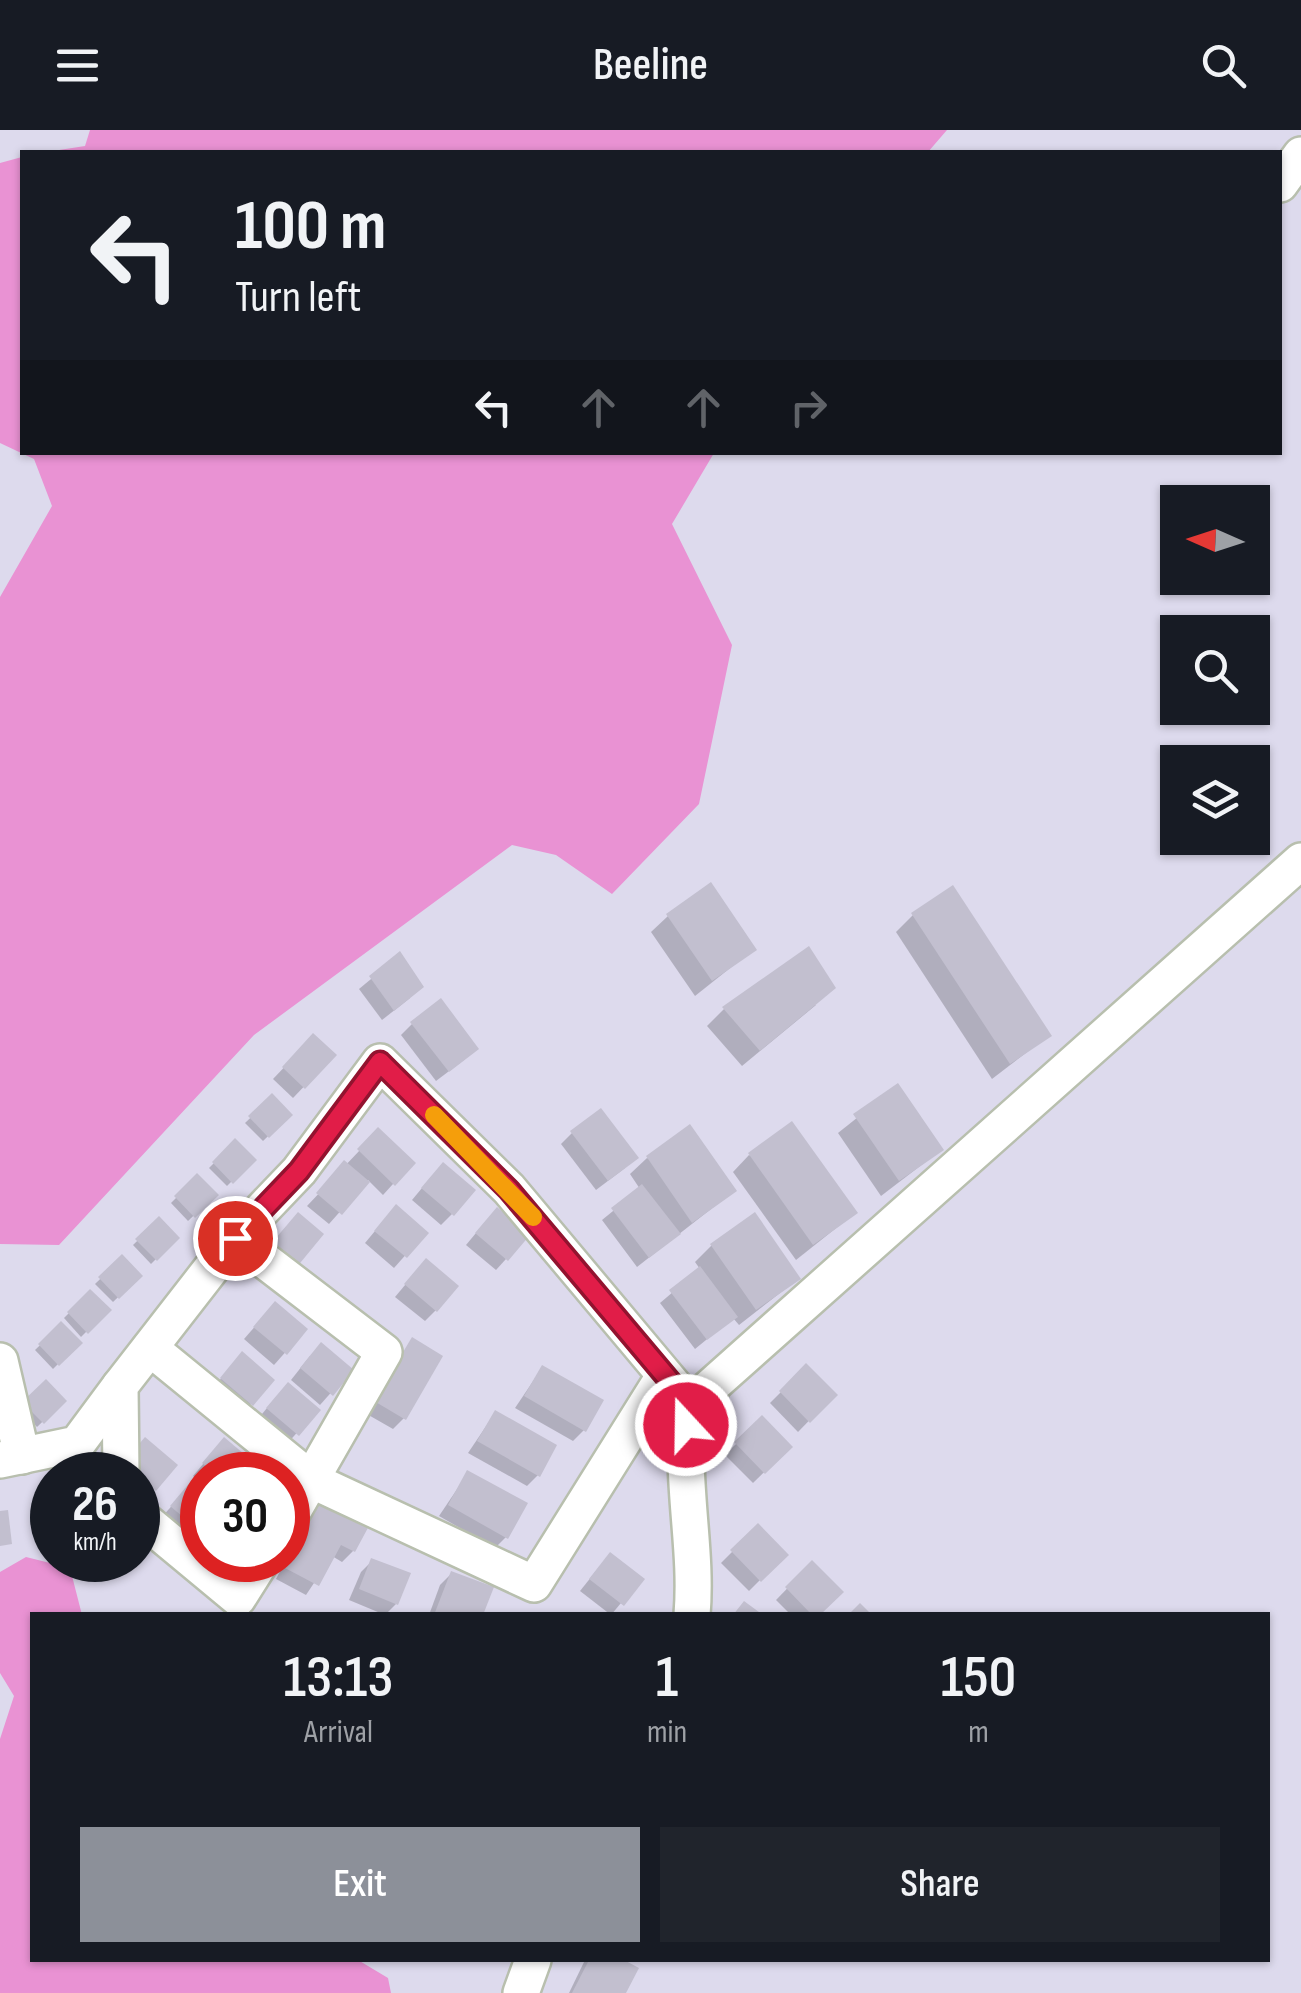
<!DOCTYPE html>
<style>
body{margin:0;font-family:"Sofia Sans Condensed",sans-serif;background:#20242c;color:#f1f3f6;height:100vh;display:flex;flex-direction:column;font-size:38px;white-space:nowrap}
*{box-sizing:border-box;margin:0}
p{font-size:32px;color:#9ea1a6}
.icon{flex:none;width:55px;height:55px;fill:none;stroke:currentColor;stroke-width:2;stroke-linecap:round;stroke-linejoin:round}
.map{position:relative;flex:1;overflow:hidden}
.details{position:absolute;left:30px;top:1482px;width:1240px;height:350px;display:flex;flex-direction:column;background:#171b24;border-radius:0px;box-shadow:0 2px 8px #0004}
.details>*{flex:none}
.top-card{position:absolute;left:20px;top:20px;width:1262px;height:305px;border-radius:0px;box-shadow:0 2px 8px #0004;background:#171b24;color:#f1f3f6;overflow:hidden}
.needle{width:65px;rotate:273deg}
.buttons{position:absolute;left:1160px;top:355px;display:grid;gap:20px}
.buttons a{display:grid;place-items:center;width:110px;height:110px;border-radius:0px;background:#171b24;box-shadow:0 2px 8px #0004;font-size:50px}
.speed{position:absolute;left:30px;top:1322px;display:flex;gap:20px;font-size:50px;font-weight:700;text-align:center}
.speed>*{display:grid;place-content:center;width:130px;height:130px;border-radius:50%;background:#171b24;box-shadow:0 2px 8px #0004;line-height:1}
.speed small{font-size:25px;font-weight:400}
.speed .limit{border:15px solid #d22;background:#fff;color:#111}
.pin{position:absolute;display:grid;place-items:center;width:85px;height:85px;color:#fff;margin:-42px;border:5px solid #fff;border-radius:50%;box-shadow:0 2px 10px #0007}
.me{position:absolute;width:110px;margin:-55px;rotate:339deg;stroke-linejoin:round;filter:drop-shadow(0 0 8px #0008)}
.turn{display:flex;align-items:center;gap:35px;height:210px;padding:0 50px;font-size:45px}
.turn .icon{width:130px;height:130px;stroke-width:2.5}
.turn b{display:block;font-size:70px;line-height:85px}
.lanes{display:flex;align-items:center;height:95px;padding:0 50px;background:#0003;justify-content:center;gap:50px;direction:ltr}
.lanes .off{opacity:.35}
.eta{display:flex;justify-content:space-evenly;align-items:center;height:170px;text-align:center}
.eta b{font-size:60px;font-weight:600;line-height:70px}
.action{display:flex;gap:20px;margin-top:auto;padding:20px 50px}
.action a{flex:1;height:115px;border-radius:0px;background:#8c9099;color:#fff;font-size:40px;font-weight:600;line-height:115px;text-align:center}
.action a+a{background:#20242c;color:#f1f3f6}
header{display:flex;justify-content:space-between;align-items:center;height:130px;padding:0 50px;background:#171b24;font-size:45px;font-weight:600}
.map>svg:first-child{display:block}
.green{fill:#e992d3}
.shadow{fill:#0003}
.building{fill:#c2bfcf}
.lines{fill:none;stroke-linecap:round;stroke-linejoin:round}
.street-casing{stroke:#b8bfae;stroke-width:40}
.street{stroke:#fff;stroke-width:35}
.route-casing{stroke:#92132f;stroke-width:25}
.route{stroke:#e11d48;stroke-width:18}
.slow{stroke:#f59e0b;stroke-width:18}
</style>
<header><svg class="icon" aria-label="menu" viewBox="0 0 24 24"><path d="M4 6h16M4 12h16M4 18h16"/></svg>Beeline<svg class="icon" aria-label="search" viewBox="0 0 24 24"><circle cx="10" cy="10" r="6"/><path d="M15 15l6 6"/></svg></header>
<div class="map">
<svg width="1301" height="1863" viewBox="0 0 1301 1863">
<rect width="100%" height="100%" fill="#dddaed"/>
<g class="green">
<path d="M90,0H947L928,22H46L85,16Z"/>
<path d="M22,27V322L714,323L672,394L732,515L699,674L612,764L556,725L512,715L254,905L59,1115L0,1114V467L52,376L34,329L0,313V33Z"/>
<path d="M26,1427L70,1438L82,1485H32V1830H358L388,1848L391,1863H0V1609L14,1566L0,1543V1442Z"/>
</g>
<g class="shadow">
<path d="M913,785L1048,906L992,949L896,802Z"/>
<path d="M668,786L754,819L695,866L651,802Z"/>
<path d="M400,825L410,868L382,890L359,859Z"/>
<path d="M816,875L742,936L707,896L724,879Z"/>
<path d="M412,894L465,929L436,951L401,905Z"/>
<path d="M313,907L334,925L293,968L273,949Z"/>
<path d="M897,956L941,1020L881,1066L838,1003Z"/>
<path d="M272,967L290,985L263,1011L245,993Z"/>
<path d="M378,1001L412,1033L383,1065L368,1050L329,1094L307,1076Z"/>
<path d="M572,1003L625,1038L596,1060L561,1014Z"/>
<path d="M235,1012L253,1030L227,1056L209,1038Z"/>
<path d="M749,1025L855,1083L796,1130L733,1042Z"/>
<path d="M647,1028L734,1061L637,1137L602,1090L640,1059L630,1044Z"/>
<path d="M432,1046L452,1084L441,1095L412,1070Z"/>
<path d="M197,1047L215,1065L188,1091L171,1073Z"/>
<path d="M385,1089L425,1103L394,1138L365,1113Z"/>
<path d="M159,1090L177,1108L151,1134L133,1115Z"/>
<path d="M486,1091L506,1129L496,1140L466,1115Z"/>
<path d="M712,1115L798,1149L739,1195L733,1188L695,1219L660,1173L700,1139L695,1132Z"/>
<path d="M122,1128L140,1146L113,1172L95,1154Z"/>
<path d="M416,1142L436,1180L425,1191L395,1167Z"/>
<path d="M90,1162L108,1180L81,1207L64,1188Z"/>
<path d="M265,1185L305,1200L274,1235L244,1209Z"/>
<path d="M61,1195L79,1213L53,1239L35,1220Z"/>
<path d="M412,1210L404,1288L393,1299L365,1283Z"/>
<path d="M310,1226L351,1240L320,1275L291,1250Z"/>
<path d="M232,1236L251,1274L241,1285L211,1260Z"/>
<path d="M806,1237L834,1265L798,1302L770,1273Z"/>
<path d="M542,1238L584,1300L573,1311L515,1278Z"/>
<path d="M277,1266L317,1280L286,1315L257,1290Z"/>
<path d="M64,1271L37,1297L19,1278Z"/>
<path d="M495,1283L538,1345L527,1356L468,1323Z"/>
<path d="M762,1288L790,1317L753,1353L725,1325Z"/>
<path d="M214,1321L246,1345H202V1353L193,1346Z"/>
<path d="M174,1335L143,1370L138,1365V1345Z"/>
<path d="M468,1343L506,1407L495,1418L439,1386Z"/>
<path d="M192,1353L202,1362V1401L191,1413L161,1388Z"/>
<path d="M322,1371L366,1395L353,1421L342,1432L332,1426L306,1465L276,1449L311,1382Z"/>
<path d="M758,1396L785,1425L749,1461L721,1433Z"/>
<path d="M372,1431L396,1474L385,1485L349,1470L361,1442Z"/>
<path d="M812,1433L817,1485H791L776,1470Z"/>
<path d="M600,1436L641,1449L611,1485L580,1461Z"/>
<path d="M451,1444L480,1485H429L440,1455Z"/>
<path d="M585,1830H619L624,1863H569Z"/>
</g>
<g class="building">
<path d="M711,752L757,820L712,851L666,784Z"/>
<path d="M953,755L1052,906L1010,934L911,783Z"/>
<path d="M809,816L836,858L760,921L722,877Z"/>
<path d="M400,821L424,857L394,881L369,846Z"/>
<path d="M441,868L479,919L449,942L410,892Z"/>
<path d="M313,903L337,925L305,959L282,937Z"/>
<path d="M898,953L944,1020L899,1051L853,984Z"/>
<path d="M272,963L293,985L269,1008L248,986Z"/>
<path d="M601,978L639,1028L608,1051L570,1001Z"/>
<path d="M792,991L858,1083L813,1115L748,1023Z"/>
<path d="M690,994L737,1061L692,1093L646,1026Z"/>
<path d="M378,997L416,1033L395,1056L357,1019Z"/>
<path d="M235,1008L257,1030L233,1054L212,1032Z"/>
<path d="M344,1030L370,1052L342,1085L316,1063Z"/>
<path d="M443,1032L476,1060L454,1086L421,1058Z"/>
<path d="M197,1043L219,1065L195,1088L174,1066Z"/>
<path d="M642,1054L681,1104L649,1128L611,1078Z"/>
<path d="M396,1074L429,1103L407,1128L374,1101Z"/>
<path d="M497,1077L530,1105L508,1131L475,1103Z"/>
<path d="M298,1082L324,1104L296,1138L270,1115Z"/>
<path d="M755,1082L801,1149L756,1180L710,1114Z"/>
<path d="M159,1086L180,1108L157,1131L135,1109Z"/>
<path d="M122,1124L143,1146L119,1169L98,1147Z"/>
<path d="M426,1128L459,1156L437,1182L404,1154Z"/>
<path d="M700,1136L738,1187L707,1210L669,1160Z"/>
<path d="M90,1159L112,1180L88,1204L67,1182Z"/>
<path d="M275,1171L308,1199L287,1225L253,1197Z"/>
<path d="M61,1191L83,1213L59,1236L38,1214Z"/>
<path d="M412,1207L443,1226L406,1290L374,1271Z"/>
<path d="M321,1212L354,1240L333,1266L300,1238Z"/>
<path d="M242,1221L275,1250L253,1276L220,1248Z"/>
<path d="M806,1233L838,1265L810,1293L779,1261Z"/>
<path d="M542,1235L604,1270L586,1302L524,1266Z"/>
<path d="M46,1249L67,1271L44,1294L22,1272Z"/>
<path d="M288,1252L321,1280L299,1306L266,1278Z"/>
<path d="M495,1280L557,1315L540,1347L477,1311Z"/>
<path d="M762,1285L793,1317L765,1344L734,1312Z"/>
<path d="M145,1307L178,1335L156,1361L123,1333Z"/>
<path d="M224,1307L257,1335L249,1345H216L202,1333Z"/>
<path d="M467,1340L528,1373L508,1409L448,1375Z"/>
<path d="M192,1350L202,1359V1403L170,1376Z"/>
<path d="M321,1368L370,1394L355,1422L341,1415L319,1456L285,1438Z"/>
<path d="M8,1380L12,1414L0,1416V1381Z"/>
<path d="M758,1393L789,1425L761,1452L730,1420Z"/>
<path d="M610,1422L645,1449L624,1476L589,1449Z"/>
<path d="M371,1428L411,1443L398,1475L359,1459Z"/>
<path d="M812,1430L844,1462L820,1485H812L785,1457Z"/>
<path d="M451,1441L494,1457L483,1485H434Z"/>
<path d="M744,1471L763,1485H733Z"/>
<path d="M860,1473L872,1485H848Z"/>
<path d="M589,1830H624L639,1838L626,1863H572Z"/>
</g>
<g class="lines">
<g class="street-casing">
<g id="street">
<path d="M1280,54L1301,25"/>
<path d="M235,1108L384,1222L288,1390"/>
<path d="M150,1218L313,1351L534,1454L664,1246"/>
<path d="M0,1231L22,1326"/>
<path d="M0,1330L77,1314L120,1256"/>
<path d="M121,1345L120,1256L235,1108L299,1041L380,932L509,1059L690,1275"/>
<path d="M138,1385L238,1468L262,1430"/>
<path d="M692,1485C698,1414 678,1345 690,1275L1301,731"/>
<path d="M521,1863L533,1830"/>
</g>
</g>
<use href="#street" class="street"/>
</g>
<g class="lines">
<g class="route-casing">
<path id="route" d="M235,1108L299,1041L380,932L509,1060L690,1275L686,1295"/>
</g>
<use href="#route" class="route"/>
<path class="slow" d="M434,985L533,1087"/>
</g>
</svg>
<div class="buttons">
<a><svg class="needle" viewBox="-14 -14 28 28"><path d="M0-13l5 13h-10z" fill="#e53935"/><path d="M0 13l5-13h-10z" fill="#9ea1a6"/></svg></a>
<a><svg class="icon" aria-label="search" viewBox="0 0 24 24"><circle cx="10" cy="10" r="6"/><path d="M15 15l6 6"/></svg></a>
<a><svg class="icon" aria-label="layers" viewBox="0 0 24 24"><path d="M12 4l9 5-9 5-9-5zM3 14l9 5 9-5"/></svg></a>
</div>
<div class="speed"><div>26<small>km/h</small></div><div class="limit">30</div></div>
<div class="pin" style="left:235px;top:1108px;background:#d93025"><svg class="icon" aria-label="arrive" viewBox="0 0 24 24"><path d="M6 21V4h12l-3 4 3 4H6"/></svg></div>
<svg class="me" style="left:686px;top:1295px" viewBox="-20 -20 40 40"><circle r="17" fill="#e11d48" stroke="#fff" stroke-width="3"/><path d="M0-11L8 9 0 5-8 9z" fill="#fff"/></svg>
<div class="top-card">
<div class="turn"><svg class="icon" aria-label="left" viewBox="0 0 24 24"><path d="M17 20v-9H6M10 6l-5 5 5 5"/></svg><div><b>100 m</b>Turn left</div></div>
<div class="lanes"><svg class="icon" aria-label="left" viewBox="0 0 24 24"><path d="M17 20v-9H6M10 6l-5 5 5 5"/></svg><svg class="icon off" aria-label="ahead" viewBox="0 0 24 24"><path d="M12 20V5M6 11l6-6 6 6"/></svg><svg class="icon off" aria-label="ahead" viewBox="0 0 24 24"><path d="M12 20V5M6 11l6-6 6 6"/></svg><svg class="icon off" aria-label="right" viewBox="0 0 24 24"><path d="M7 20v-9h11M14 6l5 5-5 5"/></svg></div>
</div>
<section class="details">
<div class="eta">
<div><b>13:13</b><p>Arrival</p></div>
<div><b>1</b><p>min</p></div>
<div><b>150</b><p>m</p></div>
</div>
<div class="action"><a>Exit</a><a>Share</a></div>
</section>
</div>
